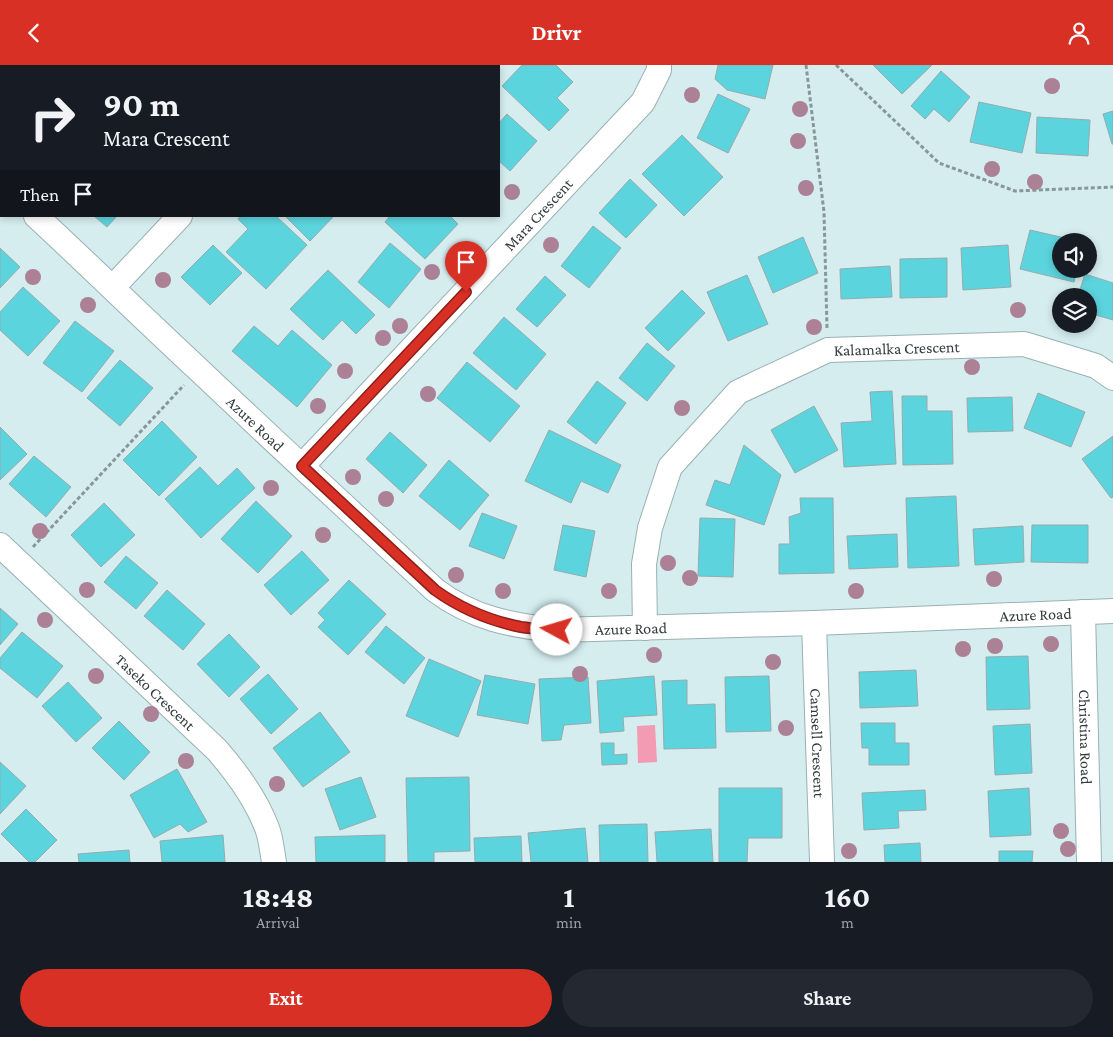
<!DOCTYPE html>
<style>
body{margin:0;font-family:"Crimson Pro",serif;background:#242831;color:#f1f3f6;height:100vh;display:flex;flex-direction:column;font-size:19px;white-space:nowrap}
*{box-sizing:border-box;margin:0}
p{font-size:16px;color:#9ea1a6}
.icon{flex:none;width:28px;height:28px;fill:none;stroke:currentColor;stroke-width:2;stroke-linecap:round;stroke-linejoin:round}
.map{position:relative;height:797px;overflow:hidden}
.details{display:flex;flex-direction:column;background:#171b24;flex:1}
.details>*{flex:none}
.banner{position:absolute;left:0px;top:0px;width:500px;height:152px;box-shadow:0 2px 8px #0003;background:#171b24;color:#f1f3f6;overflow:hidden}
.fabs{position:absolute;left:1052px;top:168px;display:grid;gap:10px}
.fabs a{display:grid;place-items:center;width:45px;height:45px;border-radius:50%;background:#171b24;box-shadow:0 2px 8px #0003;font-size:25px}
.pin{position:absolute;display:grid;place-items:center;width:42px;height:42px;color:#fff;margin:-51px -21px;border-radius:50% 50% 50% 0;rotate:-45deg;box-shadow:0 0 5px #0007}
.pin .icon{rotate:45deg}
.me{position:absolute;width:55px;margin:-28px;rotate:276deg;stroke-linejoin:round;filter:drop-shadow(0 0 4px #0008)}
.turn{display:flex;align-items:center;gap:18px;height:105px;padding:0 20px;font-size:22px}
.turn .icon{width:65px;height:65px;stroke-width:2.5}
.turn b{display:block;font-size:35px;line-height:42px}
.then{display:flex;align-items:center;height:48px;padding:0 20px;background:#0003;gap:10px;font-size:19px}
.eta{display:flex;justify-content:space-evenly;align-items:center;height:85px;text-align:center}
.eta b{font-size:30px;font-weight:700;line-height:35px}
.button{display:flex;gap:10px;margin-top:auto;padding:10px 20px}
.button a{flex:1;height:58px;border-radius:30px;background:#d93025;color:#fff;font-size:20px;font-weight:700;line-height:58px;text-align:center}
.button a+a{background:#242831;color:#f1f3f6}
header{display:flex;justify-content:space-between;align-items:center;height:65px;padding:0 20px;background:#d93025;color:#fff;font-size:22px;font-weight:700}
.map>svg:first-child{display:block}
.water{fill:#f39bb3}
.building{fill:#5cd4de;stroke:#95abad}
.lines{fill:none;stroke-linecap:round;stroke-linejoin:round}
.minor-casing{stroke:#9ab1b3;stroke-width:26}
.path{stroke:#879799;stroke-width:3;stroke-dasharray:4 2.5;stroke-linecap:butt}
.minor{stroke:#fff;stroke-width:24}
.tree{fill:#ac8095}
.route-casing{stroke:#8d1f18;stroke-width:12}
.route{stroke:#d93025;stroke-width:9}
.labels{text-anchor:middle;stroke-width:4;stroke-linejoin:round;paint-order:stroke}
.street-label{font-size:16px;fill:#343d3e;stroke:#e2fafc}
</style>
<header><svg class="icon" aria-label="back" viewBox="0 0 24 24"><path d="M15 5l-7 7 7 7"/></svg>Drivr<svg class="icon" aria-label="person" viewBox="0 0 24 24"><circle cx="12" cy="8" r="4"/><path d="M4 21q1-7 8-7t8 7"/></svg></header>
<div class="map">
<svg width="1113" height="797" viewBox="0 0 1113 797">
<rect width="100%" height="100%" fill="#d5edef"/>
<path class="water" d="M655,660L657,697L638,698L637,661Z"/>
<g class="building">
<path d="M32,0H98L99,1H33Z"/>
<path d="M202,0H255L256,1H203Z"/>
<path d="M406,0H470L471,1H405Z"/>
<path d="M522,0H556L573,17L557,33L569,45L549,66L502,21Z"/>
<path d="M718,0H773L765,34L727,25L715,14Z"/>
<path d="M873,0H932L902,29Z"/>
<path d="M941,6L970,32L949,57L934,44L925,54L911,41Z"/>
<path d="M718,29L750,44L728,88L697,73Z"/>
<path d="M979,37L1031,48L1022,88L970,77Z"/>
<path d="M1113,46V79H1112L1103,49Z"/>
<path d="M507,49L537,76L510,106L499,96V58Z"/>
<path d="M1037,52L1090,55L1088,91L1036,88Z"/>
<path d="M682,70L723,112L684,151L642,109Z"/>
<path d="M630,114L657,140L626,173L599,148Z"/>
<path d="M94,151H117L107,162Z"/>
<path d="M240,151H276L307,180L266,224L226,187L248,164L238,154Z"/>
<path d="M285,151H334L310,176Z"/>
<path d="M390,151H450L458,159L425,194L385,157Z"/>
<path d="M593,161L621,183L589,223L561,201Z"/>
<path d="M1030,165L1078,176H1061V204H1077L1074,217L1020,204Z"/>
<path d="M803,172L818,208L773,228L758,192Z"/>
<path d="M390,178L421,204L389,243L358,217Z"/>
<path d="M213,180L242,208L210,240L181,212Z"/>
<path d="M1008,180L1011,222L963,225L961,183Z"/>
<path d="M0,183L20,202L0,223Z"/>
<path d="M947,193V232L900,233V194Z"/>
<path d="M890,201L892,232L841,234L840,204Z"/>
<path d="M328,205L375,250L356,269L342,255L323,275L290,244Z"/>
<path d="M1085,209L1113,218V255L1089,248V231H1078Z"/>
<path d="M747,210L768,259L728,276L707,227Z"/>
<path d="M545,211L566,230L537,262L516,244Z"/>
<path d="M23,222L60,256L28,291L0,265V247Z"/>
<path d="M682,225L705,248L668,286L645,263Z"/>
<path d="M504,252L546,289L516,325L473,288Z"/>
<path d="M75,256L114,286L82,327L43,298Z"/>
<path d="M254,261L278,281L292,265L332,300L297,342L232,286Z"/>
<path d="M647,278L675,301L647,336L619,313Z"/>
<path d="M120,295L153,323L120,361L87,333Z"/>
<path d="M467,297L520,341L490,377L437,333Z"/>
<path d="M597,316L626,338L596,379L567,357Z"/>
<path d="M892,326L896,399L844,402L841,358L872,356L870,327Z"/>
<path d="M1038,328L1085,347L1071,382L1024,363Z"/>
<path d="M902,331H927V346H952L953,399L903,400Z"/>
<path d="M1012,332L1013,366L968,367L967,333Z"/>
<path d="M814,341L838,385L795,408L771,365Z"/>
<path d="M162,356L197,392L159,431L123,395Z"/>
<path d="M0,362L27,389L0,415Z"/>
<path d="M549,365L621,400L608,428L581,416L571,438L525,416Z"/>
<path d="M390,367L427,400L403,428L366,394Z"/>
<path d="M1113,371V432L1111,433L1082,394Z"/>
<path d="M744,380L781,410L764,460L706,440L715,415L730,420Z"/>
<path d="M34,391L71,422L46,452L9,419Z"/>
<path d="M449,395L489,430L460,465L419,431Z"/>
<path d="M200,402L218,421L237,403L255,423L201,473L165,434Z"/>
<path d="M956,431L959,501L908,503L906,433Z"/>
<path d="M800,433H833L834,508L779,509V479H790L789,452L801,448Z"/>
<path d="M256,436L292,471L258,508L221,474Z"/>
<path d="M104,438L135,470L101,502L71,470Z"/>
<path d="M482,448L517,461L504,494L469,481Z"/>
<path d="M700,453L735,454L733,512L698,511Z"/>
<path d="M563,460L595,466L586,512L554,505Z"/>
<path d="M1032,460H1088V498L1031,497Z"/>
<path d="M1023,461L1024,497L975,500L973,464Z"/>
<path d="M897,469L898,502L849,504L847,471Z"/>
<path d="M302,486L329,515L291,550L264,520Z"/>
<path d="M126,491L158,518L136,544L104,517Z"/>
<path d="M349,515L386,549L348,590L318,562L325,555L318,548Z"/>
<path d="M167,525L205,559L183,585L144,551Z"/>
<path d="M0,543L18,559L0,580Z"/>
<path d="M386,561L425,593L404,619L365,587Z"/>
<path d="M22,567L63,601L37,633L0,603V593Z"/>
<path d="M229,569L260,602L229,632L197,599Z"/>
<path d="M1028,591L1030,644L987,645L986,592Z"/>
<path d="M429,594L481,616L458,672L406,651Z"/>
<path d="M916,605L918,641L860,643L859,607Z"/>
<path d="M268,609L298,644L271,669L240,634Z"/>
<path d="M485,610L535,619L528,659L477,650Z"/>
<path d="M654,611L657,650L623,652L624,666L600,668L597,616Z"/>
<path d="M769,611L771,666L726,667L725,612Z"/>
<path d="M588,612L591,658L564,660L561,675L542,676L539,614Z"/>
<path d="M687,615V640L715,639L716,683L664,684L662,616Z"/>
<path d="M68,617L102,653L76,677L42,641Z"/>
<path d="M320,647L350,687L303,722L273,683Z"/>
<path d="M119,656L150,687L124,715L92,683Z"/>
<path d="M861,658H895V678H909V700H869V683H862Z"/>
<path d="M1030,659L1032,708L995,710L993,661Z"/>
<path d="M601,678H614V690L627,689V699L602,700Z"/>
<path d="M0,697L26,721L0,749Z"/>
<path d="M177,704L207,757L188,767L180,759L154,773L130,730Z"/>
<path d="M361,712L376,752L340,765L325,724Z"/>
<path d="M469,712L470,786L434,787V797H408L406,713Z"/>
<path d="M719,723H782V773H748L747,797H719Z"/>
<path d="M1029,723L1031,770L990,772L988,726Z"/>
<path d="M925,725L926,745L898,746L899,763L864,765L862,728Z"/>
<path d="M26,744L57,775L35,797H29L1,769Z"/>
<path d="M647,759L648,797H600L599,760Z"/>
<path d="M585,763L588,797H531L528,768Z"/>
<path d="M711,764L713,797H657L655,767Z"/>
<path d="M223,770L225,797H162L160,776Z"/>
<path d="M385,770V797H316L315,772Z"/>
<path d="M521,771L522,797H475L474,773Z"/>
<path d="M920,778L921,797H885L884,780Z"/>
<path d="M129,785L130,797H79L78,789Z"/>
<path d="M999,786H1033L1032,797H999Z"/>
</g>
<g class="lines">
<g class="minor-casing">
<g id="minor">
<path d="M320,1L321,0"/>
<path d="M0,118L1,119"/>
<path id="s1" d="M36,151C91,202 144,254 199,305C277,379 356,452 435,525C472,553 512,561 557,565L814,558L1113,546"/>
<path d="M113,222L180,151"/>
<path id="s2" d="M302,401L643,37L659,5V0"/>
<path id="s3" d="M0,480L217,685C237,708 256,734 267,763C271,773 272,786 274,797"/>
<path id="s4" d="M1083,547L1089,797"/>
<path id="s5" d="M814,558L822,797"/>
<path id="s6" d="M645,563L644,499L650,463L670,402L738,327L828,285L1024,279L1096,301L1113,313"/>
</g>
</g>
<g class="path">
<path d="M806,0L824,147L827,263"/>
<path d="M836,0L939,98L1015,126L1113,122"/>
<path d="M33,482L184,320"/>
</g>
<use href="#minor" class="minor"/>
</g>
<g class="tree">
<circle cx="1052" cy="21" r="8"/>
<circle cx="692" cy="30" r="8"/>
<circle cx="800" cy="44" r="8"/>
<circle cx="798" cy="76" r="8"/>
<circle cx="992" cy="104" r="8"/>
<circle cx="1035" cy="117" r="8"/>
<circle cx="806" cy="123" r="8"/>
<circle cx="512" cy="127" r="8"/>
<circle cx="551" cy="180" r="8"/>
<circle cx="458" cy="197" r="8"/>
<circle cx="432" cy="207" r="8"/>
<circle cx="33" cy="212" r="8"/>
<circle cx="163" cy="215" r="8"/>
<circle cx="88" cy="240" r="8"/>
<circle cx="1018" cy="245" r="8"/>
<circle cx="400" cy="261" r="8"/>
<circle cx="814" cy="262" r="8"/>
<circle cx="383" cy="273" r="8"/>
<circle cx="972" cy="302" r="8"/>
<circle cx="345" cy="306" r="8"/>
<circle cx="428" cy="329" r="8"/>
<circle cx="318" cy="341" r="8"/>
<circle cx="682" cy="343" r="8"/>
<circle cx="353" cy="412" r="8"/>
<circle cx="271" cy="423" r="8"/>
<circle cx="386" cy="434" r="8"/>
<circle cx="40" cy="466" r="8"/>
<circle cx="323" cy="470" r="8"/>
<circle cx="668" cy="498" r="8"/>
<circle cx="456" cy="510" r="8"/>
<circle cx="690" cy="513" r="8"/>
<circle cx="994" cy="514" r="8"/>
<circle cx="87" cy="525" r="8"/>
<circle cx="503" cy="526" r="8"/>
<circle cx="609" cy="526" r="8"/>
<circle cx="856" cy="526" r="8"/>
<circle cx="45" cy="555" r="8"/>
<circle cx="1051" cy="579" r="8"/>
<circle cx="995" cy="581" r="8"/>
<circle cx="963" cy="584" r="8"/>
<circle cx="654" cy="590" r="8"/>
<circle cx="773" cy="597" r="8"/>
<circle cx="580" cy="609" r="8"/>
<circle cx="96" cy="611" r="8"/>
<circle cx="151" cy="649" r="8"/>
<circle cx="786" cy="663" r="8"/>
<circle cx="186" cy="696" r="8"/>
<circle cx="277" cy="719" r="8"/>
<circle cx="1061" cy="766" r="8"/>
<circle cx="1068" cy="784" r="8"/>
<circle cx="849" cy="786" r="8"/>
</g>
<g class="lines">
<g class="route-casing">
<path id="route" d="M466,227L302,401L435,525C460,543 491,556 521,562C533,564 545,564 557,565"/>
</g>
<use href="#route" class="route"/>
</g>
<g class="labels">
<g class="street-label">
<text dy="6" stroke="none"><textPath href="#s2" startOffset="345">Mara Crescent</textPath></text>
<text dy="6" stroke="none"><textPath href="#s6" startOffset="434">Kalamalka Crescent</textPath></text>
<text dy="6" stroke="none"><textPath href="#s1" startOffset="302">Azure Road</textPath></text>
<text dy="6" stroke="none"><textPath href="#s1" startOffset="1156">Azure Road</textPath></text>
<text dy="6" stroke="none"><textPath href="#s1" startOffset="751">Azure Road</textPath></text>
<text dy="6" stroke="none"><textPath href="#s3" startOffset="214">Taseko Crescent</textPath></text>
<text dy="6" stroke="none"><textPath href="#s4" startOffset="125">Christina Road</textPath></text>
<text dy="6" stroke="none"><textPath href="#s5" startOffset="120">Camsell Crescent</textPath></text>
</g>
</g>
</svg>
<div class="fabs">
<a><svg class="icon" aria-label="sound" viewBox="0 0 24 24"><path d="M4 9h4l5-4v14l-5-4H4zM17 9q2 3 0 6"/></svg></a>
<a><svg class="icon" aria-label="layers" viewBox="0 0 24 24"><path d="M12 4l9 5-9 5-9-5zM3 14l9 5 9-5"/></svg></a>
</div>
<div class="pin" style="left:466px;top:227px;background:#d93025"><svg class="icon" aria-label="arrive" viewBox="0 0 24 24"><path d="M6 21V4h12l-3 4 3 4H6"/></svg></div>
<svg class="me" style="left:557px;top:565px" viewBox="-20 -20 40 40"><circle r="19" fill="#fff"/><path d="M0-13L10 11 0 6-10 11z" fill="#d93025"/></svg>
<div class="banner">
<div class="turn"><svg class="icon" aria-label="right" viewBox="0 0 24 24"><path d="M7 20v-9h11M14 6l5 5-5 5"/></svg><div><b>90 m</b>Mara Crescent</div></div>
<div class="then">Then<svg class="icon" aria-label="arrive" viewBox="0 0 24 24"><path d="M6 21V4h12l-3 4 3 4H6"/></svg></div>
</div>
</div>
<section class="details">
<div class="eta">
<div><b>18:48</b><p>Arrival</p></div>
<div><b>1</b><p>min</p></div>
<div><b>160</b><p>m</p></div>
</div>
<div class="button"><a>Exit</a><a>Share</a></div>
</section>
